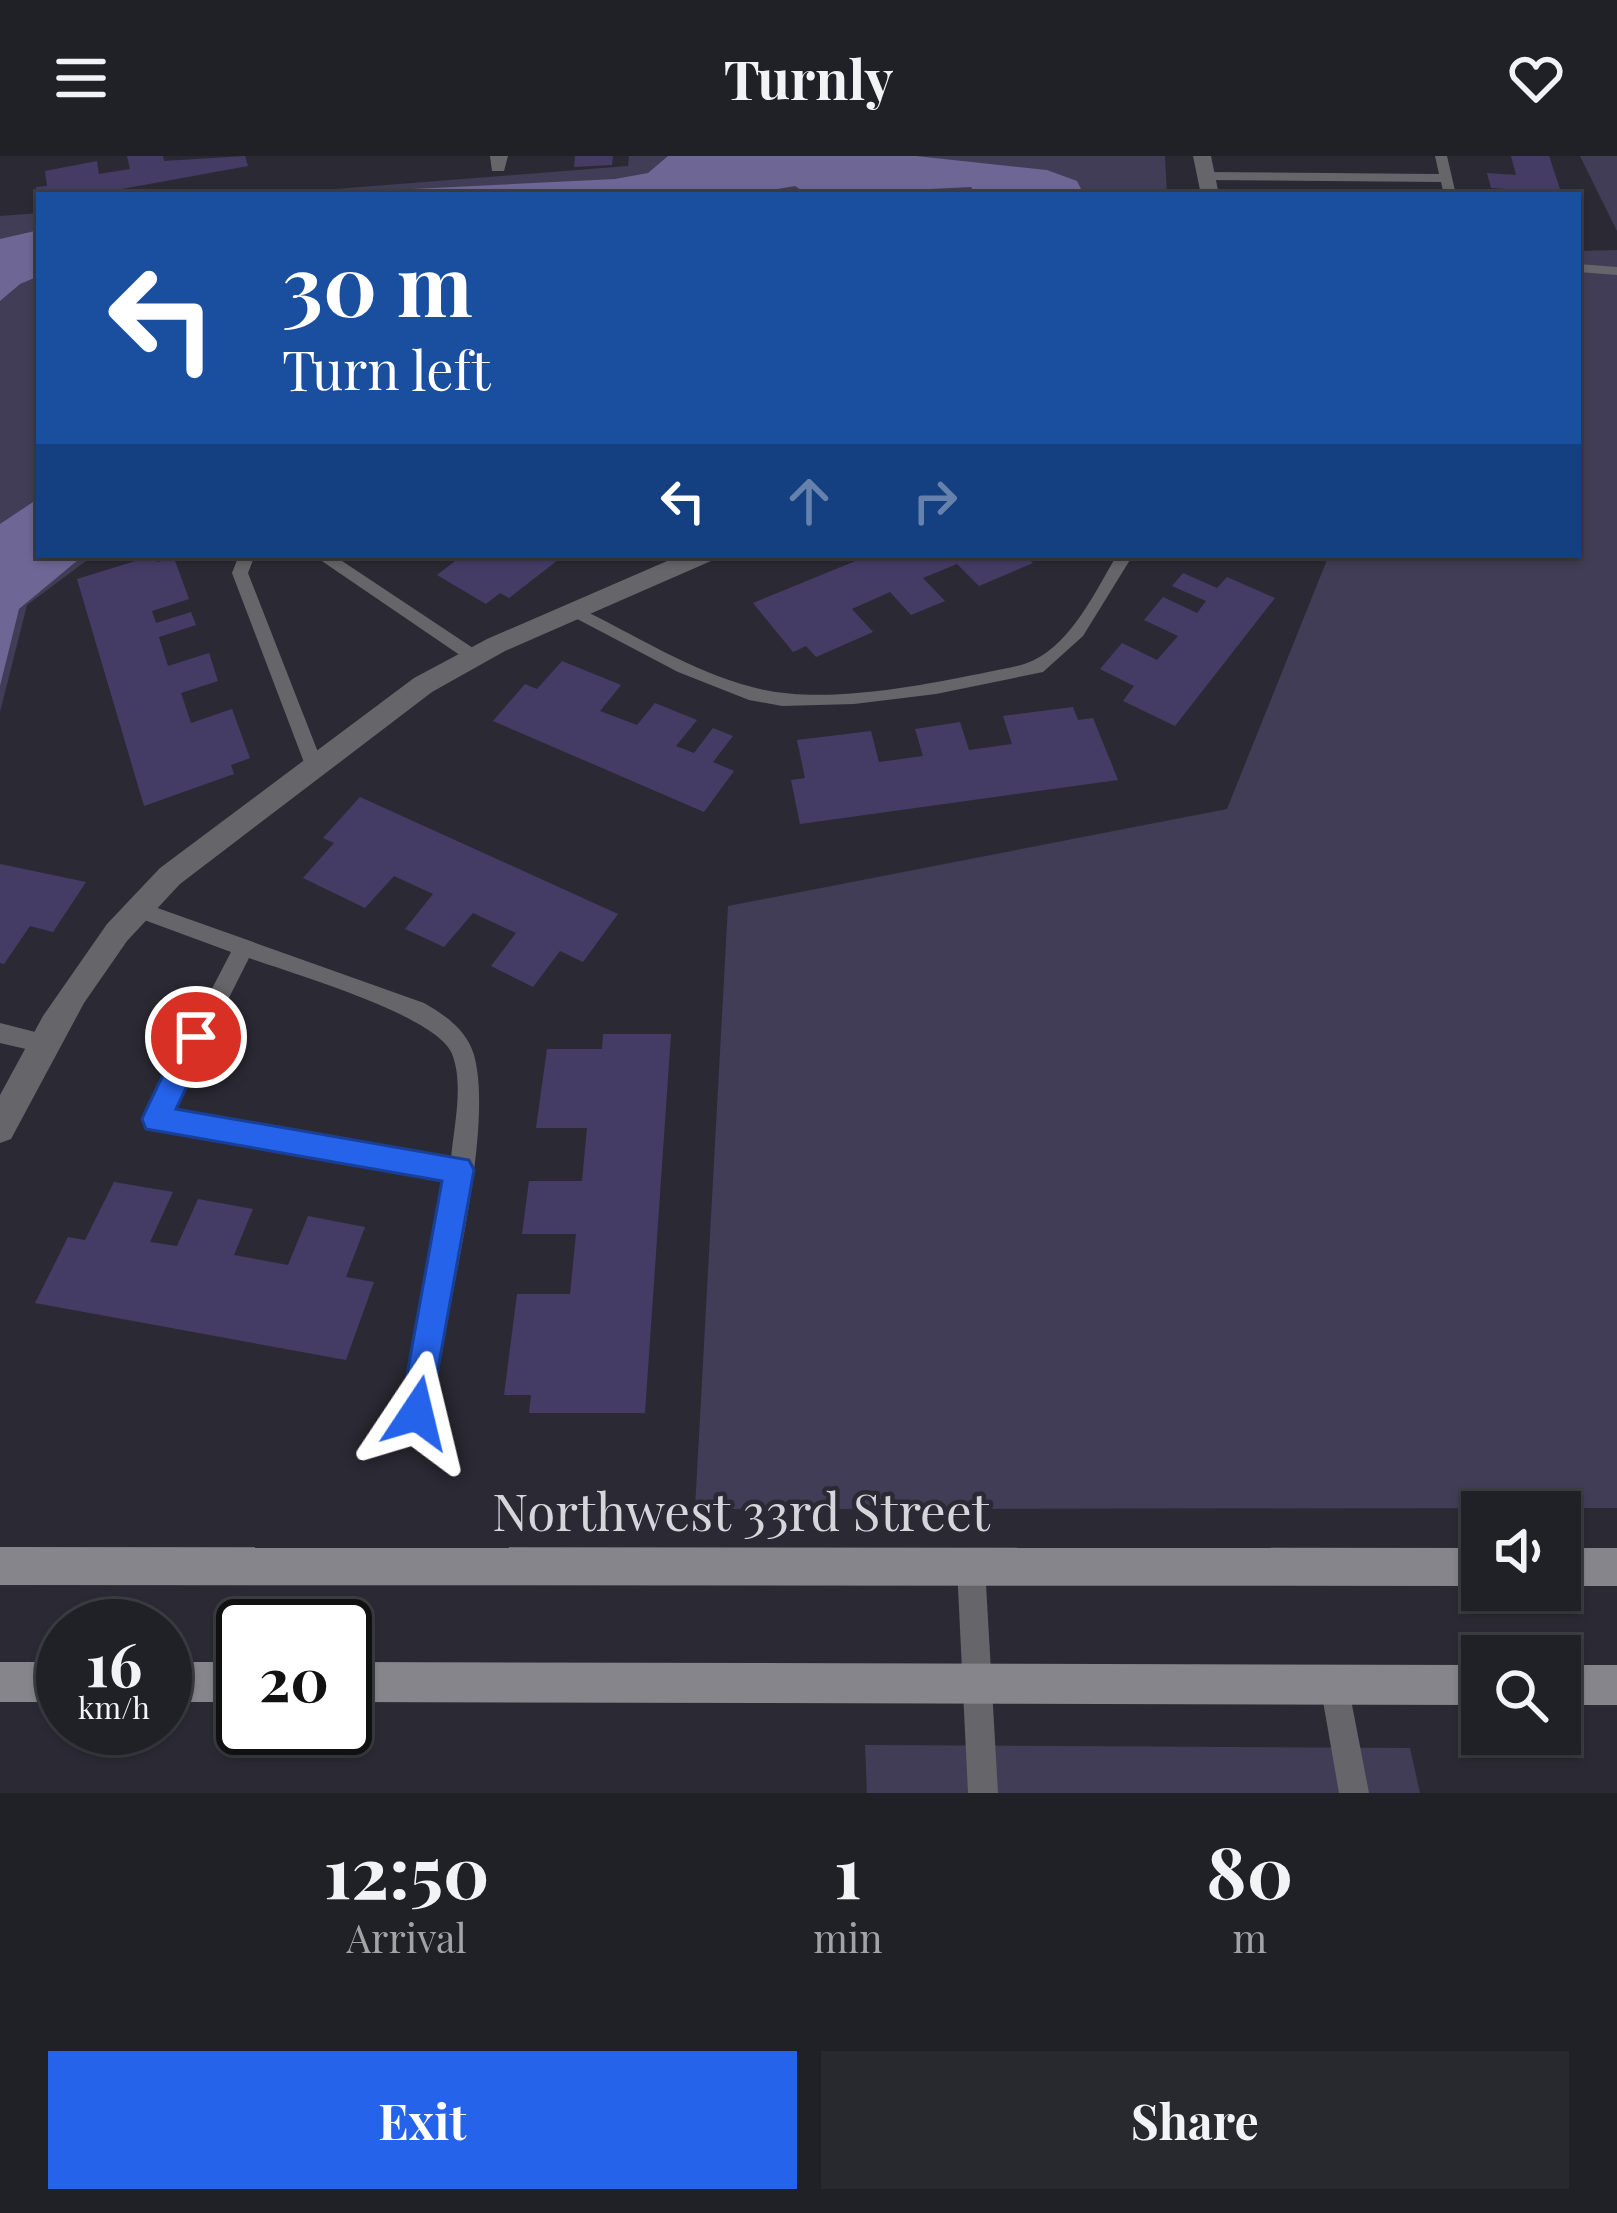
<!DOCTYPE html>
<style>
body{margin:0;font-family:"Playfair Display",serif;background:#28282f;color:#f1f3f6;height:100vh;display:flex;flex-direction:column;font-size:45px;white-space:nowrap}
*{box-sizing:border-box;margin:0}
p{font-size:39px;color:#a2a3a7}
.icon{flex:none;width:66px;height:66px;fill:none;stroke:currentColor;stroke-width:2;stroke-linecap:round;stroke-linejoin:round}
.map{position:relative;height:1637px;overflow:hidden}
.panel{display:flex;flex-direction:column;background:#202027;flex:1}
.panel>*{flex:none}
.guide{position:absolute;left:36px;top:36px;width:1545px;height:366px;border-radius:0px;box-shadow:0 3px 9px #0004,0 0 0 3px #3d3e44;background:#1a4fa0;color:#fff;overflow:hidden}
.fabs{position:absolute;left:1461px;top:1335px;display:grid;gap:24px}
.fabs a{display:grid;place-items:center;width:120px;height:120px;border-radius:0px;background:#202027;box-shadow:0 3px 9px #0004,0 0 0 3px #3d3e44;font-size:60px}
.speed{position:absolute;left:36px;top:1443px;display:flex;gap:24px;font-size:60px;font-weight:700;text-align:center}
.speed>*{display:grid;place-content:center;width:156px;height:156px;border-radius:50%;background:#202027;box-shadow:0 3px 9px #0004,0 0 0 3px #3d3e44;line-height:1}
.speed small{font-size:30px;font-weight:400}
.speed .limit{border:6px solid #111;border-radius:18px;background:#fff;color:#111}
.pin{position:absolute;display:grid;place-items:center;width:102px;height:102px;color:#fff;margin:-51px;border:6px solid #fff;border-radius:50%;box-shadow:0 3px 12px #0007}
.me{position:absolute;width:132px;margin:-66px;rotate:10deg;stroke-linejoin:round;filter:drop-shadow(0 0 9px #0008)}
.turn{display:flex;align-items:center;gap:42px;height:252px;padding:0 48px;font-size:54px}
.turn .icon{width:156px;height:156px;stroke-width:2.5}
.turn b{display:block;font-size:84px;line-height:102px}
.lanes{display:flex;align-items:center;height:114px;padding:0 48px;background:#0003;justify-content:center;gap:60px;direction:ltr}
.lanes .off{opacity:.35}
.eta{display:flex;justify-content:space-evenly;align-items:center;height:204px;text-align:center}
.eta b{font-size:72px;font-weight:700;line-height:84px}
.primary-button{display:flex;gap:24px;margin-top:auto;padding:24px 48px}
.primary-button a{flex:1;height:138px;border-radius:0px;background:#2563eb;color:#fff;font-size:48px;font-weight:700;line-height:138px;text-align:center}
.primary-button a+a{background:#28282f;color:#f1f3f6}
header{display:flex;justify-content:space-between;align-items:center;height:156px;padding:0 48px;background:#202027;font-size:54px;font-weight:700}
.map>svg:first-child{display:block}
.green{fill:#413d56}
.water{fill:#6e6694}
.building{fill:#453c66}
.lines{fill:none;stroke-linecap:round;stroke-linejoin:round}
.lane{fill:#65656a;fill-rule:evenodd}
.street{fill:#65656a;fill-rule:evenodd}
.secondary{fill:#86858c;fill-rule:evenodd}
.route{fill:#2563eb;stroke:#184099;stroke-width:3}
.labels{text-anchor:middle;stroke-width:9;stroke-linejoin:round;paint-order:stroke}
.near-street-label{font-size:51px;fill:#d5d5db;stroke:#2b2a34}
</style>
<header><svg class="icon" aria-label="menu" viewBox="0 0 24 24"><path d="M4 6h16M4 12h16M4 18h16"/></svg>Turnly<svg class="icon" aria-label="heart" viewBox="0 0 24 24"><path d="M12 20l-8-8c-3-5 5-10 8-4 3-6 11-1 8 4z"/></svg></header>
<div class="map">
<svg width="1617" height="1637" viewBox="0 0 1617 1637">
<rect width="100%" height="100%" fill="#2b2a34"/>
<g class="green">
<path d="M629,0H1165L1167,39H260L628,10Z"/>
<path d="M1580,0H1617V75Z"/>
<path d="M39,57V399H94L27,449L0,556V60Z"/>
<path d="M1617,94V1352L695,1353L728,750L1227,653L1329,399H1578V95Z"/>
<path d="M865,1589L1410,1592L1420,1637H867Z"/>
</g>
<g class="water">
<path d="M668,0H916L1047,14L1077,25L1082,35L1076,39H977L971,31L809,39L795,30L744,39H288L615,23L648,17Z"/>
<path d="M39,74V120L20,128L0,145V83Z"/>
<path d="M39,342V399H84L19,453L0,530V368Z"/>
</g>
<g class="building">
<path d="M127,0H163L164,5L245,0L248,10L89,39H37L36,31L47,30L45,15L97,5L99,18L130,13Z"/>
<path d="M575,0H613L612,9L574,11Z"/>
<path d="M1511,0H1549L1562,39H1522L1521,34L1491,32L1487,17L1516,19Z"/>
<path d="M155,399L157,406L174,402L189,443L152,455L156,467L191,456L196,469L159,481L168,510L209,497L218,525L181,537L191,567L232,553L250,602L231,609L234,618L144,650L77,423Z"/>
<path d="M463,399H549L558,404L509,442L500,437L486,448L437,419Z"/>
<path d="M870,399H1024L1033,407L979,430L957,408L923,422L945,445L911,459L890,436L852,453L873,476L816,501L806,490L793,496L753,447Z"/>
<path d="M1183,417L1217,432L1227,421L1275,442L1175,570L1123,545L1134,530L1100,513L1122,487L1157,504L1178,480L1144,464L1163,441L1197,457L1206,445L1172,430Z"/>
<path d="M562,505L621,529L600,555L637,569L655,547L697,564L676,590L694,597L713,572L733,580L713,606L734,615L704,656L493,565L525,528L537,533Z"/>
<path d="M1073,551L1078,564L1093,562L1118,624L800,668L791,624L805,622L797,584L871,575L879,606L923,600L915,573L960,566L969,594L1012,588L1003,560Z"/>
<path d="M360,641L618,758L583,806L560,795L533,831L491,810L516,777L473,757L444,791L405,773L433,738L394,720L365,752L303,722L334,687L323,682Z"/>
<path d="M0,708L86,726L53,776L30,770L4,808L0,807Z"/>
<path d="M603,878H671L645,1257H529L531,1239H504L517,1138H570L576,1078H522L529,1025H582L587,972H536L547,893H602Z"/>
<path d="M114,1026L173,1036L150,1086L177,1090L198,1043L253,1053L234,1099L288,1109L308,1060L365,1071L346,1121L374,1126L346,1204L35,1147L68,1081L85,1084Z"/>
</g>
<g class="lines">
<g class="lane">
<path d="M1435,0H1447L1456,39H1444L1441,26L1205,24L1199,20L1205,16L1439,18Z"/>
<path d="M1578,108L1617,111V119L1578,116Z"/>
<path d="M239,399H255L248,417L323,609L321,614H307L305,609L232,417Z"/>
<path d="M313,399H333L479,496V504H467Z"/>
<path d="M1117,399H1133L1083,480L1043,516L936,538L854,548L782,550L749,544L678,516L562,455L571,449L577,451C634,478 690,515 752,531C820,550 919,530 988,516C1002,513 1019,511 1032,505C1072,487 1096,434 1117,399Z"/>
<path d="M135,744L424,847C445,859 467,874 474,899C492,962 458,1108 445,1175C440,1204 437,1238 426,1266L417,1270L408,1266L404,1257L448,1023L148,970L145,963L148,956L231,796L128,758L125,752L128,746ZM249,802C290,817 437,859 452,898C464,928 454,970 451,1002L172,955Z"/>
<path d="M0,867L51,880L54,887L51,894L43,897L0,887Z"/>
<path d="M971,1397L981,1401L985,1411L998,1637H968L957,1411L961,1401Z"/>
<path d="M1334,1514L1344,1518L1348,1528L1369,1637H1339L1320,1528L1324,1518Z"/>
</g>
<g class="street">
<path d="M490,0H508L504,15H492Z"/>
<path d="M1193,0H1211L1219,39H1201Z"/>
<path d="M681,399H715L711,405L505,495L432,536L180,728L127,785L84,847L11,983L0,987V939L43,860L107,768L160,712L414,522L487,483Z"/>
</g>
<g class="secondary">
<path d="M0,1391L1482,1392V1430L0,1429Z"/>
<rect x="1560" y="1392" width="57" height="38"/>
<rect x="0" y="1506" width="63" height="40"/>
<rect x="165" y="1506" width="78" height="40"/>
<path d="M345,1506L1482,1509V1549L345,1546Z"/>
<rect x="1560" y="1509" width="57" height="40"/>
</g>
</g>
<path class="route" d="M196,869L206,872L210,881L176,953L469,1004L474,1014L428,1268L417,1273L405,1268L400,1257L442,1025L146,973L142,963L146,954L186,872Z"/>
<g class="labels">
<g class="near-street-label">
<text x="741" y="1375">Northwest 33rd Street</text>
</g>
</g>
</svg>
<div class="fabs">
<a><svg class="icon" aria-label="sound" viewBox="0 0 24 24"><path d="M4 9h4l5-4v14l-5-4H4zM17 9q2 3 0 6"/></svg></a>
<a><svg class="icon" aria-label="search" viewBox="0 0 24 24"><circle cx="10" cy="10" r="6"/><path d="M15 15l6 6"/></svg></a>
</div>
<div class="speed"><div>16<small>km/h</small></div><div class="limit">20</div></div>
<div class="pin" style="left:196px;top:881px;background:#d93025"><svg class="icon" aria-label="arrive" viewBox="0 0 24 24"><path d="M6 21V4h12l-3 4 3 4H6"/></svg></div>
<svg class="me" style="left:417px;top:1257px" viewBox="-20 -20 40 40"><path d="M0-17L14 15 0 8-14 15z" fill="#2563eb" stroke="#fff" stroke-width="4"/></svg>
<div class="guide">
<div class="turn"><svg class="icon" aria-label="left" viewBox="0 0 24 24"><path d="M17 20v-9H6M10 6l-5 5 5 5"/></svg><div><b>30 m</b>Turn left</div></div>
<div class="lanes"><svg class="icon" aria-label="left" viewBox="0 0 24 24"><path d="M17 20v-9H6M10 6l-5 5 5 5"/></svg><svg class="icon off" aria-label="ahead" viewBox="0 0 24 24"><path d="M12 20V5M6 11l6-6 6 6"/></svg><svg class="icon off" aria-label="right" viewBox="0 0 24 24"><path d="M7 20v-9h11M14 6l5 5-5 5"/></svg></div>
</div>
</div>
<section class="panel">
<div class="eta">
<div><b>12:50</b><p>Arrival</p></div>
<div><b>1</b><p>min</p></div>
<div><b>80</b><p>m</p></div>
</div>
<div class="primary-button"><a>Exit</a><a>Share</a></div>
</section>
